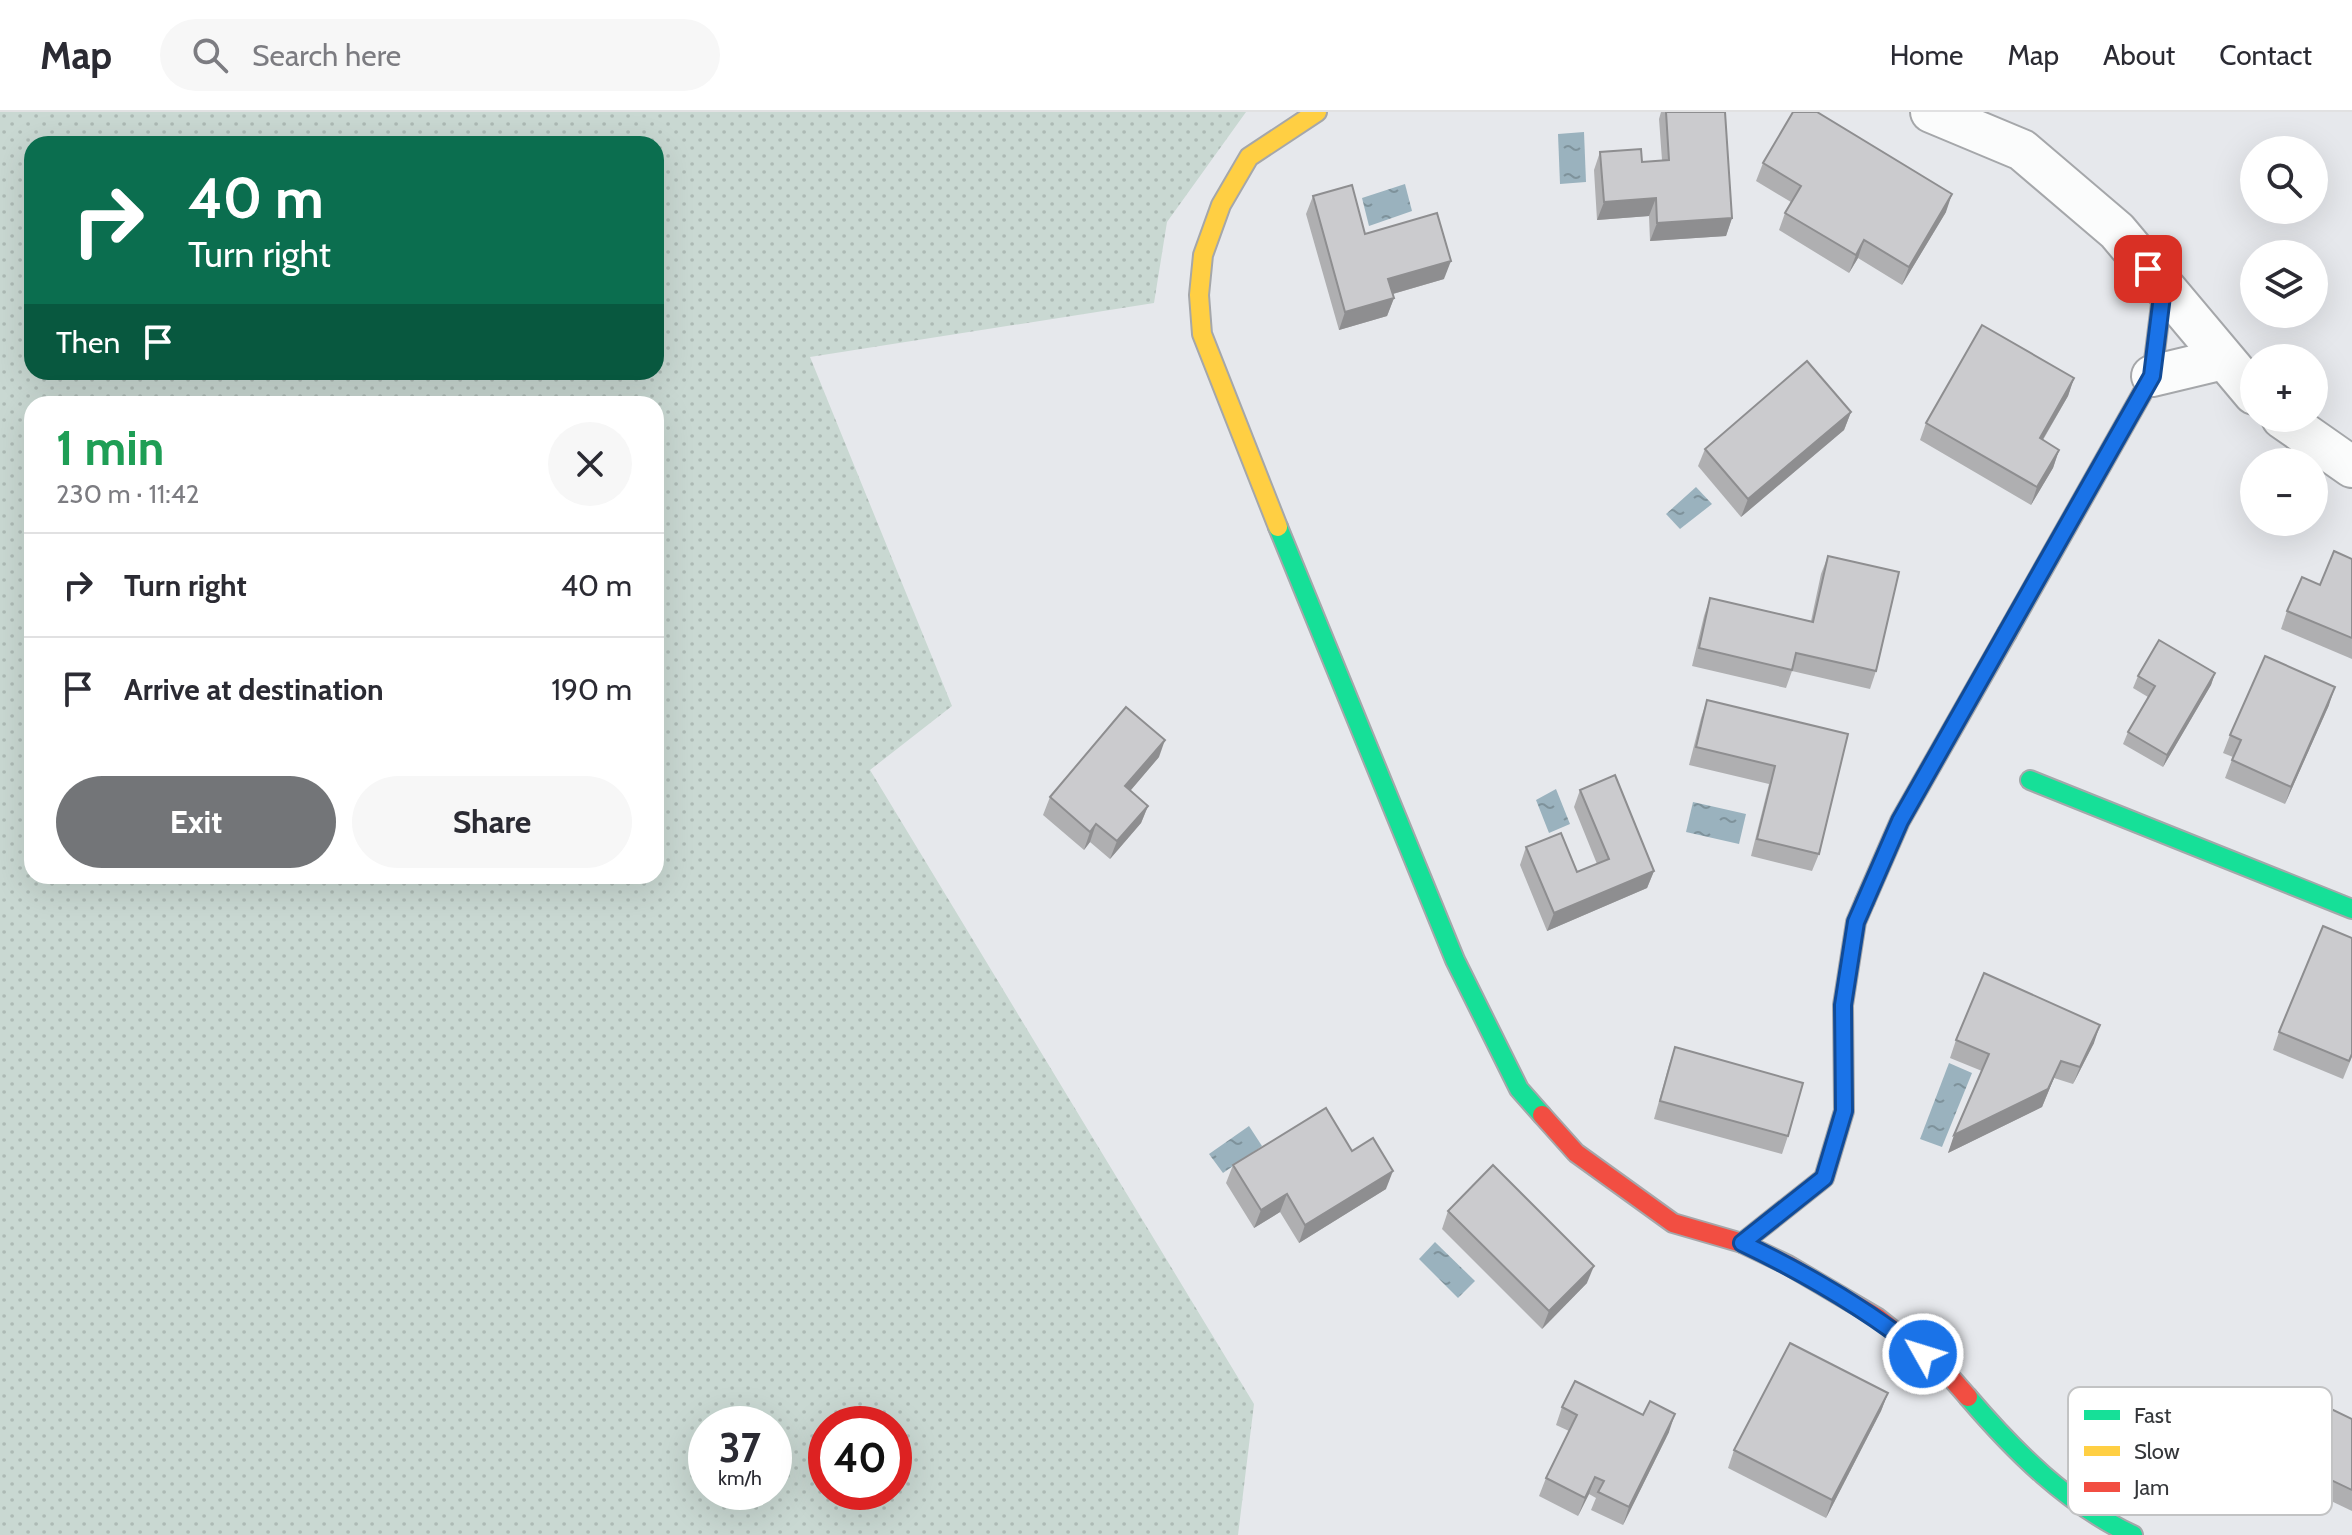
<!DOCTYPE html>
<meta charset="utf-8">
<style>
body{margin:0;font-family:Cabin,sans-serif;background:#f7f7f7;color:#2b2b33;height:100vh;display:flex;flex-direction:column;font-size:30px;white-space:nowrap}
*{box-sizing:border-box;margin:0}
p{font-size:26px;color:#7c7c81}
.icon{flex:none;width:44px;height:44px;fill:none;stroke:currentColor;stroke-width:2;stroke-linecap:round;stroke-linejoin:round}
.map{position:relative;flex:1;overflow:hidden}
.details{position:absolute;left:24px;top:284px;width:640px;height:488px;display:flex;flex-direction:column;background:#fff;border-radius:24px;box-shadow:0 8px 32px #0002}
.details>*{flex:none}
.hud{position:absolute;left:24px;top:24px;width:640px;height:244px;border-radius:24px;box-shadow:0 8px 32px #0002;background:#0b6e4f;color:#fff;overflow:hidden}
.buttons{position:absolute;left:2240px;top:24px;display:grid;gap:16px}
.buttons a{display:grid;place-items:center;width:88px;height:88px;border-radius:50%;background:#fff;box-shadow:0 8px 32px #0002;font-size:40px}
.speed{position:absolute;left:688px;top:1294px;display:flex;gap:16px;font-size:40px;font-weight:700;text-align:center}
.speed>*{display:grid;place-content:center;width:104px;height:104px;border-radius:50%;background:#fff;box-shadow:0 8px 32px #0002;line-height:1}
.speed small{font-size:20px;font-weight:400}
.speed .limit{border:12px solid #d22;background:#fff;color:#111}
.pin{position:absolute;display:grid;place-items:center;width:68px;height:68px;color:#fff;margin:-34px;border-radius:16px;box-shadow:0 4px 12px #0006}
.me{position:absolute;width:88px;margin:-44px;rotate:309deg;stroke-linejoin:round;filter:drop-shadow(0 0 6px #0008)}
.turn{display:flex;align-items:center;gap:28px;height:168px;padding:0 32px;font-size:36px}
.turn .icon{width:104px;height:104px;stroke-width:2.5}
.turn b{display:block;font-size:56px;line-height:68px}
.then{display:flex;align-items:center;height:76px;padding:0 32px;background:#0003;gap:16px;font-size:30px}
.round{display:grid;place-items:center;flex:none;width:84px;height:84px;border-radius:42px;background:#f7f7f7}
.summary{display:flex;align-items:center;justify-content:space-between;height:136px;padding:0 32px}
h1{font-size:48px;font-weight:800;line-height:60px;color:#1e9e55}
.button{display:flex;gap:16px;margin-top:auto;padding:16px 32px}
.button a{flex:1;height:92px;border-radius:48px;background:#737578;color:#fff;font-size:32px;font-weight:800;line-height:92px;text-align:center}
.button a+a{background:#f7f7f7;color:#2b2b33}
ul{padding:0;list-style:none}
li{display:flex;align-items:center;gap:24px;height:104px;padding:0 32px;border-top:2px solid #e1e1e2}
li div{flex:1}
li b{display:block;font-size:30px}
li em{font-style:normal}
header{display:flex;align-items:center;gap:48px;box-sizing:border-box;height:112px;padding:0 40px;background:#fff;border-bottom:2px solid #e1e1e2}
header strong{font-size:38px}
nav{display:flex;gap:44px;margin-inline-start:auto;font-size:28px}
.search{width:560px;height:72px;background:#f7f7f7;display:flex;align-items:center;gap:20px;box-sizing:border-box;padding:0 28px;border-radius:44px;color:#7c7c81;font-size:30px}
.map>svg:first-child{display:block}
.grass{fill:url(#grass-dots);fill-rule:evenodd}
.water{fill:url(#water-ripples)}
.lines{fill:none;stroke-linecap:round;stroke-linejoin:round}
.street-casing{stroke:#a5a7aa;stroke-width:44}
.fast-casing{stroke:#a5a7aa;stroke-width:22}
.slow-casing{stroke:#a5a7aa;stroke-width:22}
.jam-casing{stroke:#a5a7aa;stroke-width:22}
.street{stroke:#fbfcfc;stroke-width:40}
.fast{stroke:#16e098;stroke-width:18}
.slow{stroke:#ffcf43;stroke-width:18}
.jam{stroke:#f24e42;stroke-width:18}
.wall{fill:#afafb1}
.shaded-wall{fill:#8e8e90}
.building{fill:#cbcbce;stroke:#8e8e90;stroke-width:2}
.route-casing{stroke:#114b97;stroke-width:20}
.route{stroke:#1a73e8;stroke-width:14}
.key{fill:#fff;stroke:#c2c3c4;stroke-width:2}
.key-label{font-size:22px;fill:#35373a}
</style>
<header>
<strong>Map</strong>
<div class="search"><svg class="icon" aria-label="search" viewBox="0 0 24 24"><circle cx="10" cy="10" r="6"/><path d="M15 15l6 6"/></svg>Search here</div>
<nav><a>Home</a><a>Map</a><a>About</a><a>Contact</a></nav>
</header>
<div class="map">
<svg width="2352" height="1423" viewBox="0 0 2352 1423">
<defs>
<pattern id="grass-dots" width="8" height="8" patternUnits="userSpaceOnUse" patternTransform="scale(2)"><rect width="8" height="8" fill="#c9d8d2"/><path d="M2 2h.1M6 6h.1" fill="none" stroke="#adbab5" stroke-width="1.8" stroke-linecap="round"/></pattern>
<pattern id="water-ripples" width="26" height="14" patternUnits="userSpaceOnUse" patternTransform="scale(2)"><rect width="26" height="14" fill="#9ab2be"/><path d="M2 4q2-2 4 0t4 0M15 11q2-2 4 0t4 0" fill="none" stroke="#7e929b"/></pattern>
</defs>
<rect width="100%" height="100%" fill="#e6e8ec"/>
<path class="grass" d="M0,0H1246L1167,110L1154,191L810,245L952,594L870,658L1254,1292L1238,1423H0ZM32,32H656V260H32ZM32,292H656V764H32ZM774,1312V1380H706V1312ZM826,1312H894V1380H826Z"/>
<g class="water">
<path d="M1584,20L1586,70L1560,72L1558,22Z"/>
<path d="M1405,72L1412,99L1369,114L1362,86Z"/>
<path d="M1696,375L1712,392L1680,417L1666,402Z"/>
<path d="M1556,677L1570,712L1549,721L1536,688Z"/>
<path d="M1693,690L1746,702L1739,732L1686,720Z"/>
<path d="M1949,951L1972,961L1942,1035L1920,1027Z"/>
<path d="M1249,1014L1262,1034L1223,1061L1209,1042Z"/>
<path d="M1435,1130L1475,1169L1458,1186L1419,1147Z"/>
</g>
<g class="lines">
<g class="street-casing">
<g id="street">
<path d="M1931,0L2022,38L2117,119L2254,282"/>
<path d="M2152,264L2223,247"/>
<path d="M2282,306L2352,355"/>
</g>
</g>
<g class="fast-casing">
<g id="fast">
<path d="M1278,415L1455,848L1519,977L1542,1003"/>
<path d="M2007,521L2152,264L2163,176"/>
<path d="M2030,668L2352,797"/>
<path d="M1742,1131L1824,1066L1844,999L1843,893L1856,810L1865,789"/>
<path d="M1968,1285C2014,1339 2068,1393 2133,1423"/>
</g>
</g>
<g class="slow-casing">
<path id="slow" d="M1278,415L1202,222L1199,183L1203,143L1221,93L1249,45L1317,0"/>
</g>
<g class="jam-casing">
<g id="jam">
<path d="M1865,789L1900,709L2007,521"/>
<path d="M1542,1003L1576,1041L1673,1111L1742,1131L1788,1153L1878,1206L1946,1260L1968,1285"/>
</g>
</g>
<use href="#street" class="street"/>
<use href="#fast" class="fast"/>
<use href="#slow" class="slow"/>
<use href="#jam" class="jam"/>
</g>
<g class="wall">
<path d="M1661,0H1725L1732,106L1726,124L1650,129L1649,104L1597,108L1594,58L1600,40L1642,50L1662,48L1659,7Z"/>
<path d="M1763,51L1946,100L1902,173L1858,146L1849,161L1779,118L1785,101L1791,90L1756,69Z"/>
<path d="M1313,84L1365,122L1444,167L1393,182L1394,186L1387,204L1339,218L1306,102Z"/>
<path d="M2074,266L2068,284L2043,328L2059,338L2053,356L2031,393L1920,328L1926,311Z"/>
<path d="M1851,300L1844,318L1741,405L1698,354L1705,337Z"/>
<path d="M1828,444L1876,559L1870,577L1792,559L1786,576L1692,554L1704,504L1710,486L1811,509L1821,462Z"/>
<path d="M2352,447V547L2281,517L2287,499Z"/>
<path d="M2215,561L2211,573L2163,655L2123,632L2128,620L2148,585L2133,576L2138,564Z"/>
<path d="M1707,588L1848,622L1819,742L1812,759L1751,744L1769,672L1689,653L1701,606Z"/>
<path d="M2329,593L2285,692L2225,666L2233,645L2223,641L2230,623Z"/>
<path d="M1159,645L1130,679L1148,694L1141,711L1110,747L1090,730L1084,738L1043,703L1050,685Z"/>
<path d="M1580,678L1654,759L1647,776L1547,819L1520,753L1526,735L1577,760L1597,752L1574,695Z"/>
<path d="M2352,826V945L2343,967L2273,938L2279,920Z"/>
<path d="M1956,928L2094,931L2073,972L2054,966L2042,995L1948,1041L1982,959L1950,946Z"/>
<path d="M1675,935L1788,1024L1782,1042L1654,1007L1669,953Z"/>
<path d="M1352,1039L1386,1077L1299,1131L1280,1100L1254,1116L1226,1071L1233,1053Z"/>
<path d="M1448,1099L1587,1171L1542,1217L1442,1117Z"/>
<path d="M1888,1281L1881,1299L1826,1406L1728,1356L1734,1338Z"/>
<path d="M1562,1295L1669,1320L1623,1413L1591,1398L1596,1386L1589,1382L1578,1404L1539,1384L1546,1366L1569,1319L1556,1313Z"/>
<path d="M2352,1307V1399L2260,1355L2266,1337Z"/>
</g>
<g class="shaded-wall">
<path d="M1952,82L1946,100L1902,173L1909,155Z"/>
<path d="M1656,86L1649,104L1597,108L1604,90Z"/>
<path d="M1732,106L1726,124L1650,129L1657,111Z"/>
<path d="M1864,128L1858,146L1849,161L1856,143Z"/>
<path d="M1451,149L1444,167L1382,185L1388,167Z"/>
<path d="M1394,186L1387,204L1339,218L1345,200Z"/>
<path d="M2074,266L2068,284L2033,344L2040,326Z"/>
<path d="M1851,300L1844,318L1741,405L1748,387Z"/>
<path d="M2059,338L2053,356L2031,393L2037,375Z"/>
<path d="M2215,561L2211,573L2163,655L2167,643Z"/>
<path d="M2335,575L2329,593L2285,692L2291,675Z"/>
<path d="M1165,628L1159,645L1119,692L1125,674Z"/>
<path d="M1148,694L1141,711L1110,747L1117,729Z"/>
<path d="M1096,712L1090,730L1084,738L1090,720Z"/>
<path d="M1654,759L1647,776L1547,819L1554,801Z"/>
<path d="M2100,913L2094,931L2073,972L2080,955Z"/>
<path d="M2061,949L2042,995L1948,1041L1954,1023Z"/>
<path d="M1393,1059L1386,1077L1299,1131L1305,1113Z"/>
<path d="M1287,1082L1280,1100L1254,1116L1261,1098Z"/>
<path d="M1594,1154L1587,1171L1542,1217L1549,1199Z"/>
<path d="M1888,1281L1881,1299L1826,1406L1832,1388Z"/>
<path d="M1675,1302L1669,1320L1623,1413L1629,1395Z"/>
<path d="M1595,1365L1589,1382L1578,1404L1585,1386Z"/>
</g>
<g class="building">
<path d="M1666,0H1725L1732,106L1657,111L1656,86L1604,90L1600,40L1641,37L1642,50L1669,48Z"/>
<path d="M1793,0H1817L1952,82L1909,155L1864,128L1856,143L1785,101L1801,74L1763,51Z"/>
<path d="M1352,73L1365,122L1437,101L1451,149L1388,167L1394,186L1345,200L1313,84Z"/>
<path d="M1982,213L2074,266L2040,326L2059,338L2037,375L1926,311Z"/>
<path d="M1807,249L1851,300L1748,387L1705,337Z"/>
<path d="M2334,439L2352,447V526L2287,499L2302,465L2320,473Z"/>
<path d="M1828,444L1899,460L1876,559L1796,541L1792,558L1699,536L1710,486L1813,510Z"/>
<path d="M2159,528L2215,561L2167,643L2128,620L2155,574L2138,564Z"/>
<path d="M2265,544L2335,575L2291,675L2232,648L2241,628L2230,623Z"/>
<path d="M1707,588L1848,622L1819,742L1757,727L1775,654L1696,635Z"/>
<path d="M1126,595L1165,628L1125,674L1148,694L1117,729L1096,712L1090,720L1050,685Z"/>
<path d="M1615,663L1654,759L1554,801L1526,735L1561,721L1577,760L1609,747L1580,678Z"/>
<path d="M2323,814L2352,826V942L2349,949L2279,920Z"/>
<path d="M1984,861L2100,913L2080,955L2061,949L2048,977L1954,1023L1989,942L1956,928Z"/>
<path d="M1675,935L1803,971L1788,1024L1660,989Z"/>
<path d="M1326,996L1352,1039L1373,1026L1393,1059L1305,1113L1287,1082L1261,1098L1233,1053Z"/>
<path d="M1493,1053L1594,1154L1549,1199L1448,1099Z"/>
<path d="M1790,1231L1888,1281L1832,1388L1734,1338Z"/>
<path d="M1575,1269L1643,1303L1650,1289L1675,1302L1629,1395L1598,1380L1604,1369L1595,1365L1585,1386L1546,1366L1577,1303L1562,1295Z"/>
<path d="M2294,1279L2352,1307V1378L2266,1337Z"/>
</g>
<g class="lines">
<g class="route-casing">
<path id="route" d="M1923,1242C1867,1197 1807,1162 1742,1131L1824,1066L1844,999L1843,893L1856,810L1900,709L2152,264L2163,176L2148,157"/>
</g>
<use href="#route" class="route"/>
</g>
<rect x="2068" y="1275" width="264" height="128" rx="12" class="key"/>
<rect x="2084" y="1298" width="36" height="10" fill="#16e098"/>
<rect x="2084" y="1334" width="36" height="10" fill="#ffcf43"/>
<rect x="2084" y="1370" width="36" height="10" fill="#f24e42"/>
<g class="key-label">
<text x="2134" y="1311">Fast</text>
<text x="2134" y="1347">Slow</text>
<text x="2134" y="1383">Jam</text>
</g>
</svg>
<div class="buttons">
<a><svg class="icon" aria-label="search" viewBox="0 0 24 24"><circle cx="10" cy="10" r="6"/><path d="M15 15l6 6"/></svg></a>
<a><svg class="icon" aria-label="layers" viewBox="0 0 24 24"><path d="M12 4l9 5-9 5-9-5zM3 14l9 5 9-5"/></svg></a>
<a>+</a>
<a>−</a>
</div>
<div class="speed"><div>37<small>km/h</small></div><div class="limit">40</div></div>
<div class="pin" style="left:2148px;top:157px;background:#d93025"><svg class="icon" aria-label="arrive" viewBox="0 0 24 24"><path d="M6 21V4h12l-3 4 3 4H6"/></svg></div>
<svg class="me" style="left:1923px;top:1242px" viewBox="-20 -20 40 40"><circle r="17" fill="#1a73e8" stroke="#fff" stroke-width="3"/><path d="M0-11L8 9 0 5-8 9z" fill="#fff"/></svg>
<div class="hud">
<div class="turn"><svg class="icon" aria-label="right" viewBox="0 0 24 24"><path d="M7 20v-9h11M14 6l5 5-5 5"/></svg><div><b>40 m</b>Turn right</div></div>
<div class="then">Then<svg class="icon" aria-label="arrive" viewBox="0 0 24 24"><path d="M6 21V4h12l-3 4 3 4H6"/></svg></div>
</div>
<section class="details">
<div class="summary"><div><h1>1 min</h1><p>230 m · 11:42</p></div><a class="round"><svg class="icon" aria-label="close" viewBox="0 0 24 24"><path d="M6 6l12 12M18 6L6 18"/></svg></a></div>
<ul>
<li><svg class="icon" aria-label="right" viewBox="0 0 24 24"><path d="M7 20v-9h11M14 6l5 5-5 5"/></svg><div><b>Turn right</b></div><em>40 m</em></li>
<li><svg class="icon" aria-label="arrive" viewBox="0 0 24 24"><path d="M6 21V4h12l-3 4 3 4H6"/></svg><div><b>Arrive at destination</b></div><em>190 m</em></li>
</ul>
<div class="button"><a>Exit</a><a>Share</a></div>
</section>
</div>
